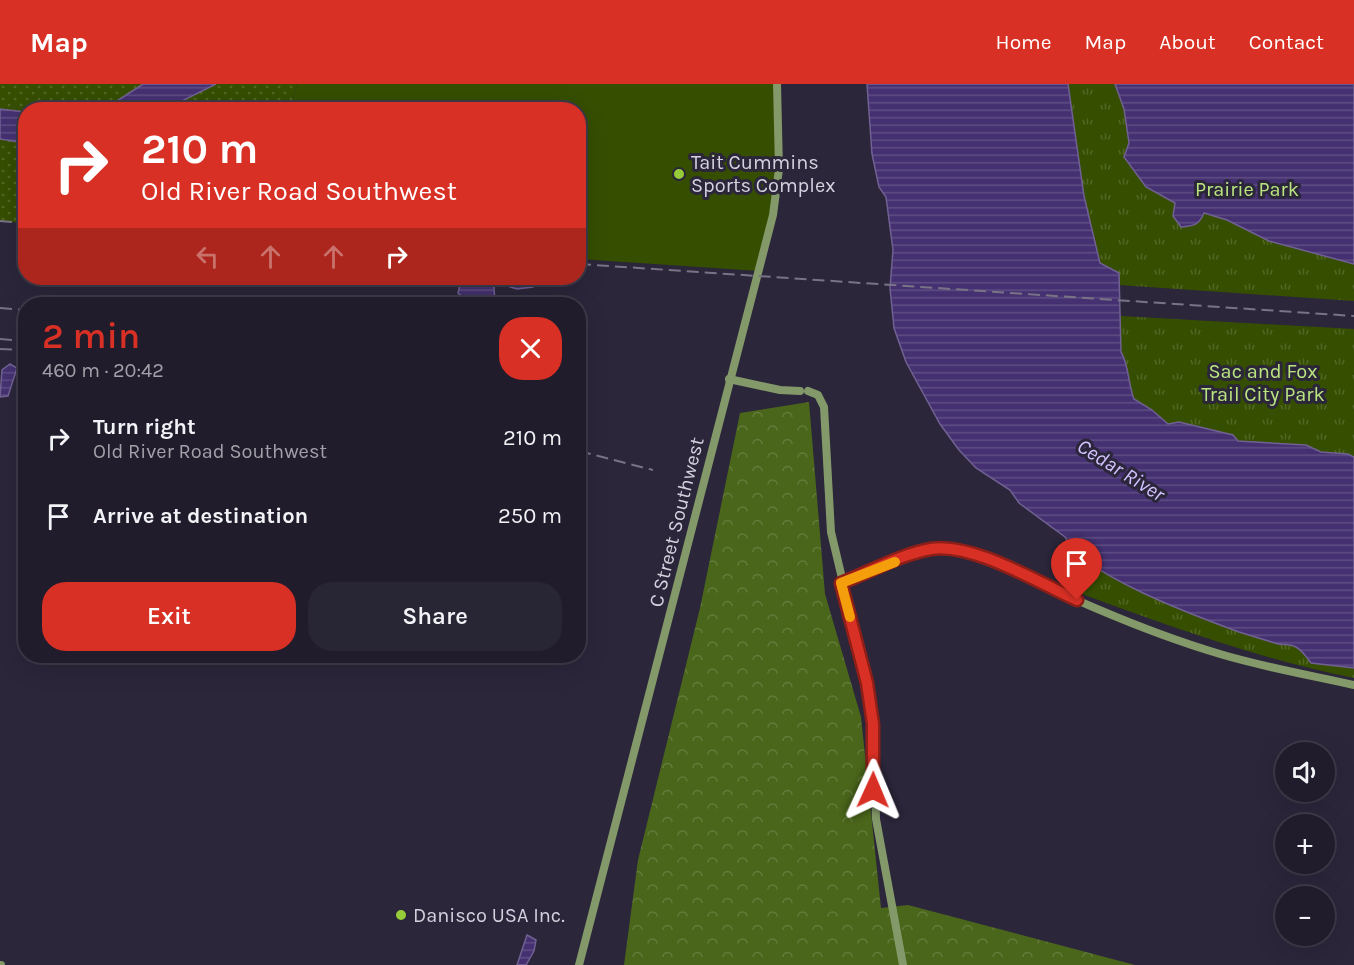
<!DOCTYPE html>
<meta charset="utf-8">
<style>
body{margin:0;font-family:Karla,sans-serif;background:#282534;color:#f1f3f6;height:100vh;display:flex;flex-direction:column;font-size:22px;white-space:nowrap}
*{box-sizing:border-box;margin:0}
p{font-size:20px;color:#a2a1a9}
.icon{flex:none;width:33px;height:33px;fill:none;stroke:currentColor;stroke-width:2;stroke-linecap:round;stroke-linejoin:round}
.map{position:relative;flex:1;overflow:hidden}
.drawer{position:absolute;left:18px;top:213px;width:568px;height:366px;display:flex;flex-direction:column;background:#201c2c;border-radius:24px;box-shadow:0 6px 24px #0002,0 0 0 2px #3d3a48}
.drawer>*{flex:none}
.hud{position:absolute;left:18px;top:18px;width:568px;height:183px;border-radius:24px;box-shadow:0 6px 24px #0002,0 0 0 2px #3d3a48;background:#d93025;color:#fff;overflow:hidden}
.fabs{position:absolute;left:1275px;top:658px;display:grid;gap:12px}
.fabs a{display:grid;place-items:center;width:60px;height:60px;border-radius:50%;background:#201c2c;box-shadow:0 6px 24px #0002,0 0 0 2px #3d3a48;font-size:30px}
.pin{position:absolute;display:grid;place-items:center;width:51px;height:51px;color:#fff;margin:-62px -26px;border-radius:50% 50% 50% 0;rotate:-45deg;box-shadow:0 0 6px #0007}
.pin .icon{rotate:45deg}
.me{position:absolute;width:66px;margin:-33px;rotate:1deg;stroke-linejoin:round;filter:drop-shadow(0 0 4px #0008)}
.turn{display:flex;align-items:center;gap:21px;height:126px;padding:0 24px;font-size:27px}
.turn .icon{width:78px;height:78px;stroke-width:2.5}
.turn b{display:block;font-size:42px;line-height:51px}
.lanes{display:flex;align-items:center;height:57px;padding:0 24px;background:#0003;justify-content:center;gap:30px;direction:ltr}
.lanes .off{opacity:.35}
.round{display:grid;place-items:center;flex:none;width:63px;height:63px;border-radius:24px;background:#282534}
.summary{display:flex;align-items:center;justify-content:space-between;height:102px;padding:0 24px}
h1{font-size:36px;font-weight:600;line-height:45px;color:#d93025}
.button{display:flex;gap:12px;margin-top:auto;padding:12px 24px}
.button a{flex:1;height:69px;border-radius:24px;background:#d93025;color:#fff;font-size:24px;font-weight:600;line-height:69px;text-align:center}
.button a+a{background:#282534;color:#f1f3f6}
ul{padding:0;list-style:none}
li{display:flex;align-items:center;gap:18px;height:78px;padding:0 24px}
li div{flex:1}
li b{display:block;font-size:22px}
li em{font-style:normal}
header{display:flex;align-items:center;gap:36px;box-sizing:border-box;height:84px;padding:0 30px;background:#d93025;color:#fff}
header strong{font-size:28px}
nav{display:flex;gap:33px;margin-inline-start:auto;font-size:21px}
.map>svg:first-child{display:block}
.grass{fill:url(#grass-dots)}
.forest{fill:url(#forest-crowns)}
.park{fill:url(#park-tufts)}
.pitch{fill:#354e00}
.water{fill:url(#water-rules);stroke:#706192;stroke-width:1.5}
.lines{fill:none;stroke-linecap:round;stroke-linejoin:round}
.secondary{stroke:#839969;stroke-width:8}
.rail{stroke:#787485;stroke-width:2;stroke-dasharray:12 6;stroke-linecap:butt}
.route-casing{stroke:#8d1f18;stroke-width:15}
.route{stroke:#d93025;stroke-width:10}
.slow{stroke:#f59e0b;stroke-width:10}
.poi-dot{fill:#96cc39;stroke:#2b263a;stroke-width:2}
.labels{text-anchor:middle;stroke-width:6;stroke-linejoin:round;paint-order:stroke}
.poi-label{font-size:20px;fill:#d5d2df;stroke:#2b263a;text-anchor:start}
.park-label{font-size:20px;fill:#bae580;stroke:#2b263a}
.street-label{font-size:20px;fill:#d5d2df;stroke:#2b263a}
.water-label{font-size:21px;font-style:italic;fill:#d1c3fe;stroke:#2b263a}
</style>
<header>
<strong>Map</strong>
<nav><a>Home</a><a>Map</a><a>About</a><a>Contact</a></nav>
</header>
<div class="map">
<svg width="1354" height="881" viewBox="0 0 1354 881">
<defs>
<pattern id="grass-dots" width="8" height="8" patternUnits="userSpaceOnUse" patternTransform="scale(1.5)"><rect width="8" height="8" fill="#354e00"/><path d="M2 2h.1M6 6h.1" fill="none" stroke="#516725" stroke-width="1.8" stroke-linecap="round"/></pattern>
<pattern id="forest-crowns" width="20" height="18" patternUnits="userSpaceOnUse" patternTransform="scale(1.5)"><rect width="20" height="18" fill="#4a661a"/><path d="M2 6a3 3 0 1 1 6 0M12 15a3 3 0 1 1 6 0" fill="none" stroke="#637b3b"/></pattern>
<pattern id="park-tufts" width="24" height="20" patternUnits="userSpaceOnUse" patternTransform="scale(1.5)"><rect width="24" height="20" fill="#354e00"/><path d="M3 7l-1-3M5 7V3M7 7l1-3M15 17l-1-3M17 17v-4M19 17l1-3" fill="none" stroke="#516725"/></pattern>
<pattern id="water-rules" width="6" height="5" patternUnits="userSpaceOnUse" patternTransform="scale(1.5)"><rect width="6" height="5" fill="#453171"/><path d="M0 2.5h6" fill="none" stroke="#5f4e85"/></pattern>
</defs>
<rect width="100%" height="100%" fill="#2b263a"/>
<path class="grass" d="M0,0H297L290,25L26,26L25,139L0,137Z"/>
<path class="forest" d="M809,318L825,510L861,633L881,824L908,821L1135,881H624L638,776L700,524L740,329Z"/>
<g class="park">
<path d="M1068,0H1354V217L1119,201V189L1100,179L1084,112Z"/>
<path d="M1121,232L1354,245V373L1348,370L1321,368L1306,361L1238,357L1222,348L1180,338L1168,340L1152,326L1134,315C1124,290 1118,258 1121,232Z"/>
<path d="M1091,479L1118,494L1239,548L1282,561H1291L1298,564L1312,579L1354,584V594C1259,575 1169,542 1079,509Z"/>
</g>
<path class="pitch" d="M297,0H777L778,95L759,187L579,175V26H290Z"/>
<g class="water">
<path d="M143,0H216L166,25H87L117,17Z"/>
<path d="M867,0H1068L1084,112L1100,179L1119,189L1121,268C1129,281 1128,300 1134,315L1152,326L1168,340L1179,338L1233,351L1238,357L1306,361L1321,368L1348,370L1354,373V584L1311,579C1307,574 1302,566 1296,563C1290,560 1284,561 1278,560C1265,556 1252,552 1239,548C1201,534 1080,490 1065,453L1019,419L1010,406L976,384L959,366L940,340L906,278L894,244L890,204L893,166L886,113L879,103L872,70Z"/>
<path d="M1115,0H1354V180L1269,157L1227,136L1204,129C1199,141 1194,142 1181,143L1173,132L1175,119L1146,103L1124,73L1129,59L1124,25Z"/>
<path d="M0,25L25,28V59L0,55Z"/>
<path d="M467,194H505L494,203L495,220C482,221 467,219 458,209L460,201Z"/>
<path d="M508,194H538L533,203L517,205L510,203Z"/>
<path d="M10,280L17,284L8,312L0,313L2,286Z"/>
<path d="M527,851L536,856L534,867L526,881H517Z"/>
</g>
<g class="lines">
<g class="secondary">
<path d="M729,295L780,306L800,307"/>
<path d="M808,307L818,311L824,323L831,448L867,599L873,641L876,735L903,881"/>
<path d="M841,499C891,479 924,456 978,470C1057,508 1136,545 1220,570C1263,583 1310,591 1354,601"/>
<path d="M0,881H1"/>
<path d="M579,881L773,131L779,85L777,0"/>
</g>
<g class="rail">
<path d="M0,137L26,139"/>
<path d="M579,180L1354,232"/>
<path d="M0,224L26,226"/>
<path d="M0,255L26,257"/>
<path d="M0,265L26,266"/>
<path d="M579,367L653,386"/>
</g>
</g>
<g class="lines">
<g class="route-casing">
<path id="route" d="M873,706V640L867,599L841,499C870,488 901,470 931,465C972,458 1039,499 1077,516"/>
</g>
<use href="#route" class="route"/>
<path class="slow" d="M850,533L841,499L895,478"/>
</g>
<g class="poi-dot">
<circle cx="679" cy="90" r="6"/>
<circle cx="401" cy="831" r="6"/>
</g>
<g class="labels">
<g class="poi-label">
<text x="691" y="85">Tait Cummins<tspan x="691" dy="23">Sports Complex</tspan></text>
<text x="413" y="838">Danisco USA Inc.</text>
</g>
<g class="park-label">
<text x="1247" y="112">Prairie Park</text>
<text x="1263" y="294">Sac and Fox<tspan x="1263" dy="23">Trail City Park</tspan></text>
</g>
<g class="street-label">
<text transform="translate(676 438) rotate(-76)" y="7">C Street Southwest</text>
</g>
<g class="water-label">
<text transform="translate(1121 386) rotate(32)" y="7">Cedar River</text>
</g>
</g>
</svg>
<div class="fabs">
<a><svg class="icon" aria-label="sound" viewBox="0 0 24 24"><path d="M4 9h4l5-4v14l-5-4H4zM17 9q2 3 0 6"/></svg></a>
<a>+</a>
<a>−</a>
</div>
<div class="pin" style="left:1077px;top:516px;background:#d93025"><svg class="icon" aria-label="arrive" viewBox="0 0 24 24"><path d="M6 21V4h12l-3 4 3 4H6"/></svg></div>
<svg class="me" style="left:873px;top:706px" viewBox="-20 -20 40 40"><path d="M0-17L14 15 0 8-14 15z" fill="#d93025" stroke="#fff" stroke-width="4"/></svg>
<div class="hud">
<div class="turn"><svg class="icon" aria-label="right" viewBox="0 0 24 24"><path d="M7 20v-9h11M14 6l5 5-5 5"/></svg><div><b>210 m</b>Old River Road Southwest</div></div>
<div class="lanes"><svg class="icon off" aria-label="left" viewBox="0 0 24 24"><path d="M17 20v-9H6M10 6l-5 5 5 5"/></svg><svg class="icon off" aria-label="ahead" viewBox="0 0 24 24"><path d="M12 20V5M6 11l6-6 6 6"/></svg><svg class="icon off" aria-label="ahead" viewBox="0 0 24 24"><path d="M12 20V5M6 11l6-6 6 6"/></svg><svg class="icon" aria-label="right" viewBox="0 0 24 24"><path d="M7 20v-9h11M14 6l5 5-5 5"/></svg></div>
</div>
<section class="drawer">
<div class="summary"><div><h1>2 min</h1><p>460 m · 20:42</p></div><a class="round" style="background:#d93025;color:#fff"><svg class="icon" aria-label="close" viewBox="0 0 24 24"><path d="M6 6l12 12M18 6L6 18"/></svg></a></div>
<ul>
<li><svg class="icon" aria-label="right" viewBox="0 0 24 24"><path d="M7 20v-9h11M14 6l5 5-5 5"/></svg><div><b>Turn right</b><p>Old River Road Southwest</p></div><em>210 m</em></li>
<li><svg class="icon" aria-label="arrive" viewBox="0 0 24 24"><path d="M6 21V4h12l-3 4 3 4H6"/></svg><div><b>Arrive at destination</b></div><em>250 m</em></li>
</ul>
<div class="button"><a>Exit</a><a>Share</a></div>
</section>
</div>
